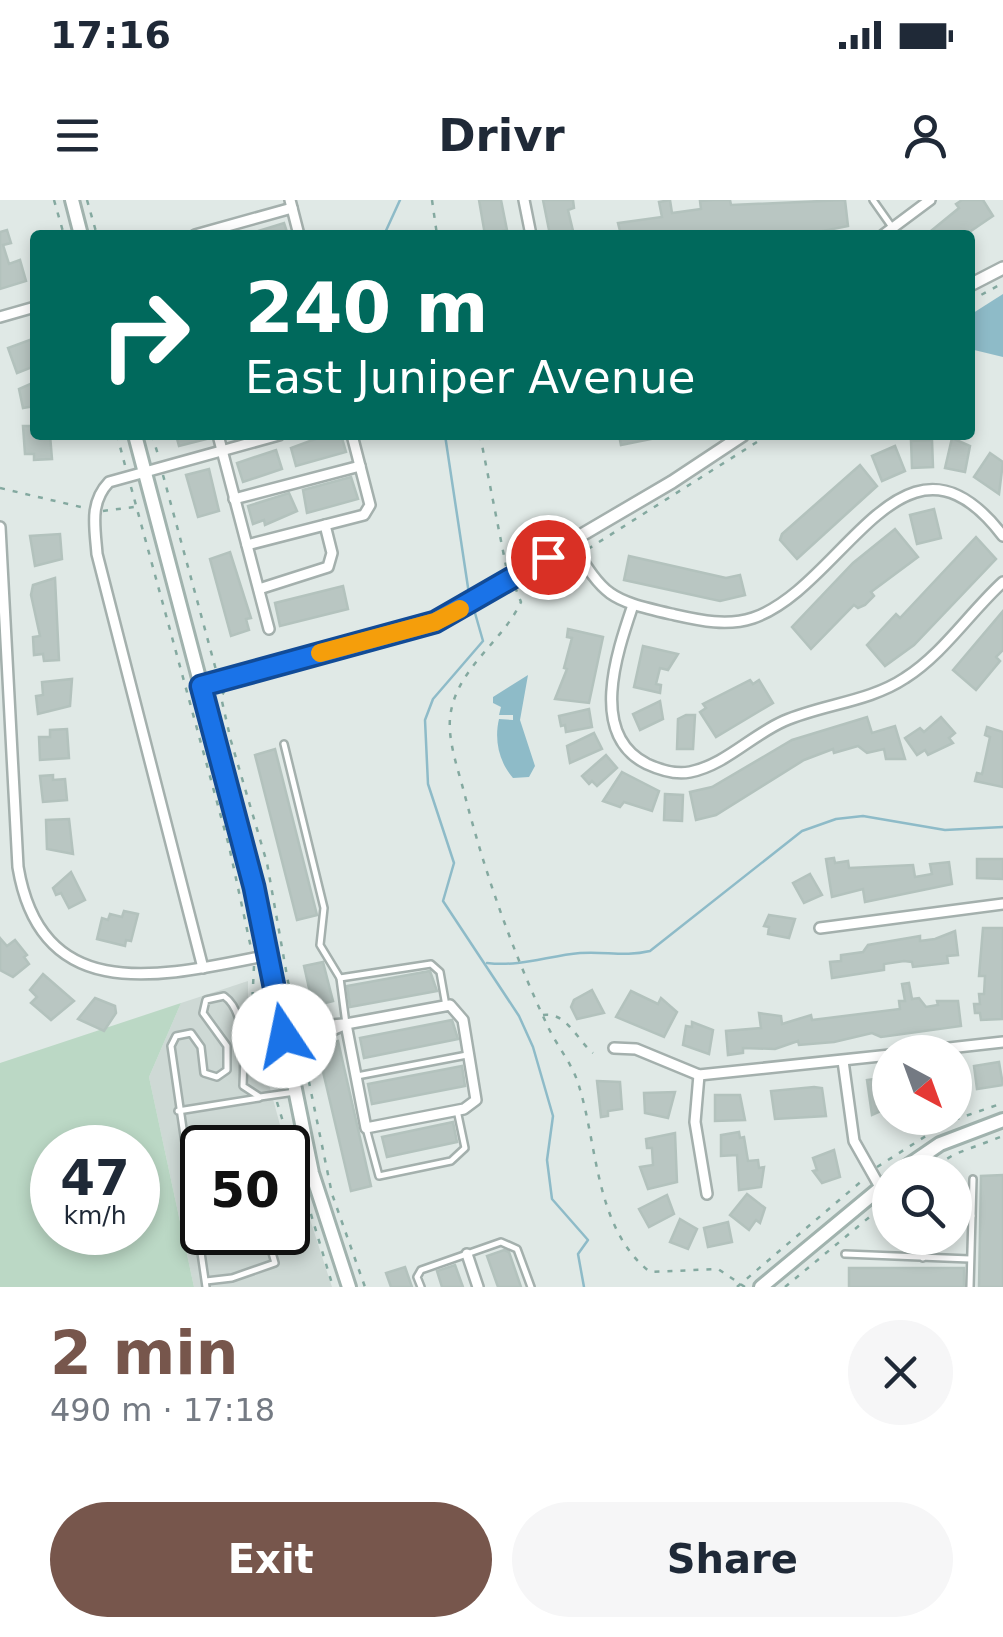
<!DOCTYPE html>
<meta charset="utf-8">
<style>
body{margin:0;font-family:"DejaVu Sans",sans-serif;background:#f6f6f7;color:#1f2937;height:100vh;display:flex;flex-direction:column;font-size:38px;white-space:nowrap}
*{box-sizing:border-box;margin:0}
p{font-size:32px;color:#747a83}
.icon{flex:none;width:55px;height:55px;fill:none;stroke:currentColor;stroke-width:2;stroke-linecap:round;stroke-linejoin:round}
.map{position:relative;height:1087px;overflow:hidden}
.drawer{display:flex;flex-direction:column;background:#fff;flex:1}
.drawer>*{flex:none}
.hud{position:absolute;left:30px;top:30px;width:945px;height:210px;border-radius:10px;box-shadow:0 5px 15px #0003;background:#00695c;color:#fff;overflow:hidden}
.needle{width:65px;rotate:139deg}
.fabs{position:absolute;left:872px;top:835px;display:grid;gap:20px}
.fabs a{display:grid;place-items:center;width:100px;height:100px;border-radius:50%;background:#fff;box-shadow:0 5px 15px #0003;font-size:50px}
.speed{position:absolute;left:30px;top:925px;display:flex;gap:20px;font-size:50px;font-weight:700;text-align:center}
.speed>*{display:grid;place-content:center;width:130px;height:130px;border-radius:50%;background:#fff;box-shadow:0 5px 15px #0003;line-height:1}
.speed small{font-size:25px;font-weight:400}
.speed .limit{border:5px solid #111;border-radius:15px;background:#fff;color:#111}
.pin{position:absolute;display:grid;place-items:center;width:85px;height:85px;color:#fff;margin:-42px;border:5px solid #fff;border-radius:50%;box-shadow:0 2px 10px #0007}
.me{position:absolute;width:110px;margin:-55px;rotate:349deg;stroke-linejoin:round;filter:drop-shadow(0 0 8px #0008)}
.turn{display:flex;align-items:center;gap:35px;height:210px;padding:0 50px;font-size:45px}
.turn .icon{width:130px;height:130px;stroke-width:2.5}
.turn b{display:block;font-size:70px;line-height:85px}
.round{display:grid;place-items:center;flex:none;width:105px;height:105px;border-radius:52px;background:#f6f6f7}
.summary{display:flex;align-items:center;justify-content:space-between;height:170px;padding:0 50px}
h1{font-size:60px;font-weight:700;line-height:75px;color:#77564c}
.primary-button{display:flex;gap:20px;margin-top:auto;padding:20px 50px}
.primary-button a{flex:1;height:115px;border-radius:60px;background:#77564c;color:#fff;font-size:40px;font-weight:700;line-height:115px;text-align:center}
.primary-button a+a{background:#f6f6f7;color:#1f2937}
.status{display:flex;justify-content:space-between;align-items:center;height:70px;padding:0 50px;background:#fff;direction:ltr}
.status svg{height:28px;fill:currentColor}
header{display:flex;justify-content:space-between;align-items:center;height:130px;padding:0 50px;background:#fff;font-size:45px;font-weight:700}
.map>svg:first-child{display:block}
.built{fill:#ced9d5}
.green{fill:#bbd8c5;fill-rule:evenodd}
.water{fill:#8ebbc8}
.lines{fill:none;stroke-linecap:round;stroke-linejoin:round}
.stream{stroke:#8ebbc8;stroke-width:2.5}
.building{fill:#b9c6c2;stroke:#b3c2bd;stroke-width:2.5}
.service-casing{stroke:#a4b0ad;stroke-width:10}
.minor-casing{stroke:#a4b0ad;stroke-width:14}
.tertiary-casing{stroke:#a4b0ad;stroke-width:16}
.secondary-casing{stroke:#a1b3ae;stroke-width:18}
.path{stroke:#84a9a0;stroke-width:2.5;stroke-dasharray:5 8;stroke-linecap:butt}
.service{stroke:#fff;stroke-width:5}
.minor{stroke:#fff;stroke-width:9}
.tertiary{stroke:#fff;stroke-width:11}
.secondary{stroke:#fff;stroke-width:12}
.route-casing{stroke:#114b97;stroke-width:25}
.route{stroke:#1a73e8;stroke-width:18}
.slow{stroke:#f59e0b;stroke-width:18}
</style>
<div class="status"><b>17:16</b><svg viewBox="0 0 49 12"><path d="M0 12V9h3v3zM5 12V6h3v6zM10 12V3h3v9zM15 12V0h3v12zM26 1h20v11H26zM47 4h2v5h-2z"/></svg></div>
<header><svg class="icon" aria-label="menu" viewBox="0 0 24 24"><path d="M4 6h16M4 12h16M4 18h16"/></svg>Drivr<svg class="icon" aria-label="person" viewBox="0 0 24 24"><circle cx="12" cy="8" r="4"/><path d="M4 21q1-7 8-7t8 7"/></svg></header>
<div class="map">
<svg width="1003" height="1087" viewBox="0 0 1003 1087">
<rect width="100%" height="100%" fill="#e0e9e6"/>
<path class="built" d="M248,781V807L286,947L202,948V1032H288V952L332,1087H194L149,877L181,803Z"/>
<path class="green" d="M181,803L149,877L194,1087H0V863ZM52,948H138V1032H52Z"/>
<g class="water">
<path d="M1003,94V157L970,149V115Z"/>
<path d="M528,475L520,520L535,566L529,577L513,578C499,562 494,540 499,519L513,520V515H499L501,507L493,503V497Z"/>
</g>
<g class="lines">
<g class="stream">
<path d="M384,35L400,0"/>
<path d="M445,235L469,394"/>
<path d="M473,406L483,441L433,499L425,520L428,584L454,663L443,701L519,816L533,847L553,916L547,960L552,999L588,1040L578,1054L584,1087"/>
<path d="M487,763C521,767 547,756 580,753C605,751 625,757 650,751L802,631L836,619L863,616L945,630L1003,627"/>
</g>
</g>
<g class="building">
<path d="M479,0H501L507,30L485,35Z"/>
<path d="M543,0H573L574,8L568,10L574,35H550Z"/>
<path d="M670,0L672,13L701,9L700,1L713,0H730L731,5L845,0L848,26L803,35H621L618,23L662,17L659,2Z"/>
<path d="M962,0H983L993,16L965,35H926L959,8L956,4Z"/>
<path d="M284,23L288,35H252V33Z"/>
<path d="M7,30L11,43L3,45L9,64L20,60L26,81L0,89V32Z"/>
<path d="M35,138V166L17,173L8,148Z"/>
<path d="M35,182V206L23,208L19,189Z"/>
<path d="M23,226H35V235H50L52,259L34,260V254H25Z"/>
<path d="M176,235H209L210,238L179,246Z"/>
<path d="M326,235H341L346,252L296,266L291,248Z"/>
<path d="M619,235H651V239L621,245Z"/>
<path d="M952,238L970,246L965,272L945,268Z"/>
<path d="M932,240L933,267L912,268L911,241Z"/>
<path d="M895,246L905,271L882,281L872,256Z"/>
<path d="M276,250L282,269L243,282L237,263Z"/>
<path d="M990,253L1003,262L999,294L974,277Z"/>
<path d="M860,265L877,286L797,359L780,340L782,334Z"/>
<path d="M209,269L219,311L198,317L186,275Z"/>
<path d="M351,277L358,299L307,313L303,290Z"/>
<path d="M289,293L297,311L265,325L264,320L253,324L248,306Z"/>
<path d="M934,309L941,338L917,344L910,315Z"/>
<path d="M895,329L918,357L871,392L874,396L865,405L858,408L854,405L811,449L792,427L853,363Z"/>
<path d="M60,334L62,359L35,366L30,336Z"/>
<path d="M976,337L996,359L914,445L885,466L867,445L896,414L900,418Z"/>
<path d="M230,352L251,418L246,419L249,430L231,436L210,359Z"/>
<path d="M629,356L726,378L740,375L745,395L720,401L624,380Z"/>
<path d="M55,378L59,460L44,461L43,454L34,455L33,437L40,436L31,395L33,385Z"/>
<path d="M343,386L348,409L280,426L275,403Z"/>
<path d="M1003,411V450L996,457L1000,461L976,490L953,470Z"/>
<path d="M568,429L603,437L589,503L555,499L567,469L564,468L572,438L567,437Z"/>
<path d="M643,446L678,454L668,470L660,468L656,484L661,485L660,493L634,487Z"/>
<path d="M72,479L70,506L38,514L36,496L43,495L42,482Z"/>
<path d="M750,480L753,484L759,480L773,503L716,537L700,512L706,508L703,504Z"/>
<path d="M660,501L663,519L640,530L633,514Z"/>
<path d="M589,509L592,527L566,532L565,525L561,526L559,516Z"/>
<path d="M686,515H695L693,549H677L678,519Z"/>
<path d="M867,517L872,533L895,526L905,559H886L884,549L867,553L858,546L834,553L833,549L804,560L716,615L696,620L690,592L712,587L792,540Z"/>
<path d="M941,517L955,533L949,538L953,543L928,555L925,550L917,555L905,538L920,528L924,532Z"/>
<path d="M987,527L1003,532V587L975,581L977,573L982,574L990,537L985,535Z"/>
<path d="M67,529L69,558L40,560L39,537H50V530Z"/>
<path d="M594,533L602,549L570,563L567,546Z"/>
<path d="M275,549L317,715L297,720L255,555Z"/>
<path d="M606,555L617,568L597,586L592,581L589,584L582,576Z"/>
<path d="M622,572L659,591L652,611L624,602L620,607L603,601Z"/>
<path d="M53,575V580L65,579L67,600L43,602L40,576Z"/>
<path d="M665,594L683,595L682,621L664,620Z"/>
<path d="M69,619L73,654L47,649L46,620Z"/>
<path d="M834,658L835,663L848,661L849,668L913,665L915,677L932,674L930,664L949,662L952,684L865,702L863,689L832,697L826,659Z"/>
<path d="M977,659H1003V679L977,678Z"/>
<path d="M71,672L85,700L69,708L61,693L56,695L53,688Z"/>
<path d="M810,674L822,695L804,703L793,683Z"/>
<path d="M124,711L138,714L131,741L126,740L125,746L97,739L102,718L108,720L110,714L122,717Z"/>
<path d="M769,715L795,719L789,738L768,734L769,727L764,726Z"/>
<path d="M983,728H1003L1002,819L981,820L980,813H975L974,804H980L979,794H984L985,776H979Z"/>
<path d="M955,731L958,755L947,756L948,763L913,767L912,762L904,761L884,764V770L832,778L830,762L841,761V755L863,752L868,745L920,736V741L935,739Z"/>
<path d="M0,738L7,746L15,740L27,755L24,757L29,764L13,777L0,770Z"/>
<path d="M323,762L333,801L313,806L304,766Z"/>
<path d="M430,771L437,791L350,807L347,786Z"/>
<path d="M43,774L74,801L51,820L31,803L37,797L30,790Z"/>
<path d="M909,783L912,799L919,798L926,807L938,805L937,801H958L961,826L881,837L872,833L834,842L799,845L798,841L775,849L743,848V853L728,855L726,831L761,828L759,813L781,816L782,824L811,815L812,820L900,809L899,801H905L902,784Z"/>
<path d="M592,790L604,813L577,819L571,807L574,800Z"/>
<path d="M631,791L658,804L661,798L677,812L664,837L616,817Z"/>
<path d="M95,798L115,806L116,813L104,831L78,819Z"/>
<path d="M452,820L458,839L364,858L360,838Z"/>
<path d="M692,822L713,830L709,854L683,845L686,826L692,827Z"/>
<path d="M338,841L371,986L351,991L317,846Z"/>
<path d="M999,862L1003,885L977,889L974,866Z"/>
<path d="M462,866L465,886L372,904L368,884Z"/>
<path d="M889,877L890,907L872,915L867,880Z"/>
<path d="M597,881L620,882L622,909L608,911V916L601,917Z"/>
<path d="M814,887L822,888L826,916L775,919L771,891Z"/>
<path d="M675,892L668,918L645,913L644,893Z"/>
<path d="M715,895H740L745,920L715,921Z"/>
<path d="M453,922L457,942L387,957L382,937Z"/>
<path d="M739,932L740,938L744,937L748,961L758,960L759,968L764,967L761,987L739,990L737,955L721,956V935Z"/>
<path d="M675,933L677,982L648,989L640,967L653,965L652,948H647L646,939Z"/>
<path d="M834,950L840,977L822,983L813,971L817,970L813,958Z"/>
<path d="M1003,975V1087H979L981,976Z"/>
<path d="M747,994L765,1008L760,1023L756,1020L749,1030L730,1015Z"/>
<path d="M667,995L674,1014L649,1027L639,1009Z"/>
<path d="M680,1019L697,1029L688,1049L670,1042Z"/>
<path d="M728,1022L732,1042L708,1047L704,1028Z"/>
<path d="M504,1050L509,1052L521,1087H498L487,1056Z"/>
<path d="M455,1065L463,1087H442L437,1071Z"/>
<path d="M405,1067L412,1087H391L386,1073Z"/>
<rect x="849" y="1068" width="115" height="19"/>
</g>
<g class="lines">
<g class="service-casing">
<g id="service">
<path d="M873,0L892,27"/>
<path d="M284,544L324,708L320,745L340,778L346,824"/>
<path d="M340,778L431,764L440,772L446,806"/>
<path d="M357,876L467,855"/>
<path d="M178,911L259,898"/>
<path d="M366,928L379,976L451,961L465,948L457,910"/>
<path d="M955,1015L972,1016"/>
<path d="M845,1054L970,1059"/>
<path d="M923,1058L925,1038"/>
<path d="M206,1081L232,1078L275,1063L266,1032"/>
<path d="M206,1087L171,846L176,836L191,833L201,847L204,873L217,877L227,870V846L203,813L206,800L224,796C247,812 244,861 243,886L260,897L295,892"/>
<path d="M421,1087L417,1077L421,1070L501,1042L517,1049L531,1087"/>
<path d="M970,1087L973,979"/>
</g>
</g>
<g class="minor-casing">
<g id="minor">
<path d="M290,0L299,35"/>
<path d="M524,0L531,35"/>
<path d="M195,35L292,8"/>
<path d="M883,35L930,0"/>
<path d="M0,117L35,107"/>
<path d="M218,235L269,429"/>
<path d="M234,299L360,266"/>
<path d="M0,327L18,667C42,810 167,775 269,755"/>
<path d="M571,343C606,397 607,399 671,414C698,420 726,427 753,418C844,387 904,206 1003,336"/>
<path d="M247,345L364,315L370,305L352,235"/>
<path d="M259,389L328,367L332,353L325,325"/>
<path d="M633,405C617,452 588,535 647,564C660,570 675,575 690,572C725,565 752,535 784,521C823,504 869,502 905,478C943,454 970,412 1003,382"/>
<path d="M820,728L1003,704"/>
<path d="M203,768L97,354C95,327 89,303 109,282L279,235"/>
<path d="M284,836L326,833L346,824L450,805L463,820L476,900L464,909L366,928L346,824"/>
<path d="M284,836L297,828L343,824"/>
<path d="M614,848L636,849L699,875L890,855"/>
<path d="M913,852L1003,842"/>
<path d="M843,861L854,941L880,987"/>
<path d="M699,875L695,922L707,994"/>
<path d="M467,1054L478,1087"/>
</g>
</g>
<g class="tertiary-casing">
<g id="tertiary">
<path d="M970,85L1003,68"/>
<path d="M201,485L435,421L672,282L743,235"/>
</g>
</g>
<g class="secondary-casing">
<g id="secondary">
<path d="M72,0L81,35"/>
<path d="M135,235L254,687L312,973L349,1087"/>
<path d="M899,972L940,944L1003,920"/>
<path d="M761,1087L890,980"/>
</g>
</g>
<g class="path">
<path d="M54,0L64,35"/>
<path d="M87,0L97,35"/>
<path d="M432,0L437,35"/>
<path d="M970,101L1003,83"/>
<path d="M117,235L126,269"/>
<path d="M152,235L159,258"/>
<path d="M480,235L506,366"/>
<path d="M163,275L216,470"/>
<path d="M131,287L229,646L251,748"/>
<path d="M0,288L85,308"/>
<path d="M103,311L134,307"/>
<path d="M588,349L768,235"/>
<path d="M530,379L569,360"/>
<path d="M515,387L521,402C502,443 455,469 450,518C448,542 458,569 464,592C485,674 513,753 549,829C558,847 572,864 578,883C598,943 594,1028 650,1072L718,1069L745,1087"/>
<path d="M358,454L427,435"/>
<path d="M225,490L221,497L231,541L267,663L295,821"/>
<path d="M254,766L252,806L273,890"/>
<path d="M543,815C567,812 576,839 593,853"/>
<path d="M301,843L332,994L365,1087"/>
<path d="M277,902L333,1087"/>
<path d="M877,967L948,922L1003,903"/>
<path d="M925,972L955,954L1003,936"/>
<path d="M737,1087L864,979"/>
<path d="M785,1087L890,1000"/>
</g>
<use href="#service" class="service"/>
<use href="#minor" class="minor"/>
<use href="#tertiary" class="tertiary"/>
<use href="#secondary" class="secondary"/>
</g>
<g class="lines">
<g class="route-casing">
<path id="route" d="M284,836L254,687L201,486L435,422L548,357"/>
</g>
<use href="#route" class="route"/>
<path class="slow" d="M320,453L435,422L460,409"/>
</g>
</svg>
<div class="fabs">
<a><svg class="needle" viewBox="-14 -14 28 28"><path d="M0-13l5 13h-10z" fill="#e53935"/><path d="M0 13l5-13h-10z" fill="#747a83"/></svg></a>
<a><svg class="icon" aria-label="search" viewBox="0 0 24 24"><circle cx="10" cy="10" r="6"/><path d="M15 15l6 6"/></svg></a>
</div>
<div class="speed"><div>47<small>km/h</small></div><div class="limit">50</div></div>
<div class="pin" style="left:548px;top:357px;background:#d93025"><svg class="icon" aria-label="arrive" viewBox="0 0 24 24"><path d="M6 21V4h12l-3 4 3 4H6"/></svg></div>
<svg class="me" style="left:284px;top:836px" viewBox="-20 -20 40 40"><circle r="19" fill="#fff"/><path d="M0-13L10 11 0 6-10 11z" fill="#1a73e8"/></svg>
<div class="hud">
<div class="turn"><svg class="icon" aria-label="right" viewBox="0 0 24 24"><path d="M7 20v-9h11M14 6l5 5-5 5"/></svg><div><b>240 m</b>East Juniper Avenue</div></div>
</div>
</div>
<section class="drawer">
<div class="summary"><div><h1>2 min</h1><p>490 m · 17:18</p></div><a class="round"><svg class="icon" aria-label="close" viewBox="0 0 24 24"><path d="M6 6l12 12M18 6L6 18"/></svg></a></div>
<div class="primary-button"><a>Exit</a><a>Share</a></div>
</section>
